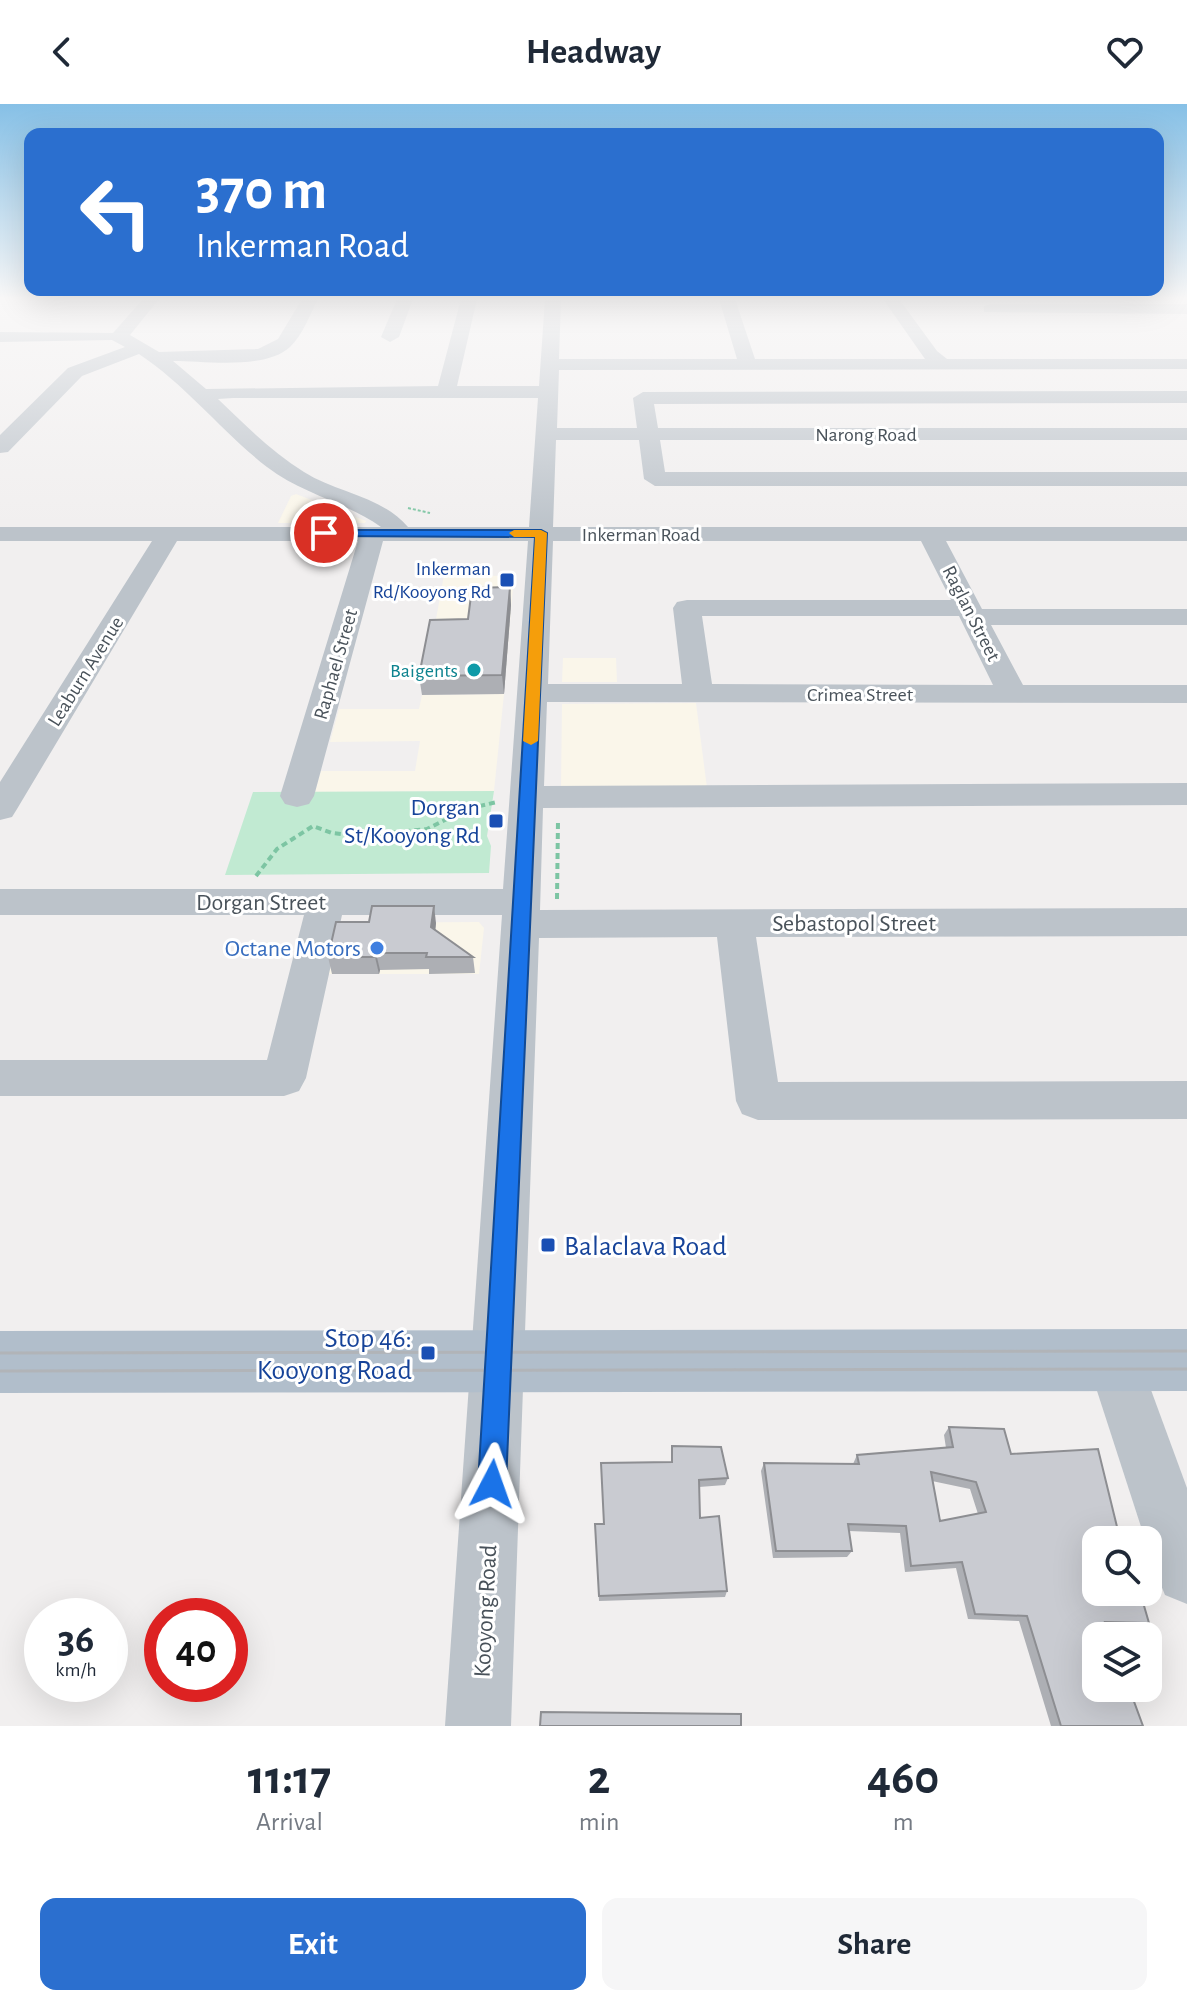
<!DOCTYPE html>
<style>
body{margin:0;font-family:"Alegreya Sans",sans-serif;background:#f6f6f7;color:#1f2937;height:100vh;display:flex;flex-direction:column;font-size:30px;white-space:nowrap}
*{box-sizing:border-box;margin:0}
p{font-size:26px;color:#747a83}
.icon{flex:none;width:44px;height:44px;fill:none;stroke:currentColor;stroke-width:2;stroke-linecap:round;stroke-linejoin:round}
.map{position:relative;height:1622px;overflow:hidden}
.details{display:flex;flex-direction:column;background:#fff;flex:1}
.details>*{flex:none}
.banner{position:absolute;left:24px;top:24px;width:1140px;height:168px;border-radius:16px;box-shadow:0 8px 32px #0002;background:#2b6fcf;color:#fff;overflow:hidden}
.fabs{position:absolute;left:1082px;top:1422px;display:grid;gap:16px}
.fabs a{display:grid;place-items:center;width:80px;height:80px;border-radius:16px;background:#fff;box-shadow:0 8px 32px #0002;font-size:40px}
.speed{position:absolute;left:24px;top:1494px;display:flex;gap:16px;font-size:40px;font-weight:700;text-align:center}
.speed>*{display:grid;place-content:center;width:104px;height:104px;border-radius:50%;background:#fff;box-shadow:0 8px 32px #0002;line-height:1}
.speed small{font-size:20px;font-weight:400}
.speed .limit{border:12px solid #d22;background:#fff;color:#111}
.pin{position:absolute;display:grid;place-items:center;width:68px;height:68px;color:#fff;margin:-34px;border:4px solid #fff;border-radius:50%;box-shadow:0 2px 8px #0007}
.me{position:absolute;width:88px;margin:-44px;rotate:4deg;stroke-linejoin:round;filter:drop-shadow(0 0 6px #0008)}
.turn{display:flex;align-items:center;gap:28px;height:168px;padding:0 40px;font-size:36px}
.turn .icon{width:104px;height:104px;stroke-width:2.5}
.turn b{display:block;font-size:56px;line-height:68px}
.eta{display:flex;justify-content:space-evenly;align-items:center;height:136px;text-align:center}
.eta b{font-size:48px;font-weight:700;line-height:56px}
.cta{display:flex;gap:16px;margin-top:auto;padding:16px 40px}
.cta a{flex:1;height:92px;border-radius:16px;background:#2b6fcf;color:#fff;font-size:32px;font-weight:700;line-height:92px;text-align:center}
.cta a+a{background:#f6f6f7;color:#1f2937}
header{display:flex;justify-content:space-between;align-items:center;height:104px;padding:0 40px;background:#fff;font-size:36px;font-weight:700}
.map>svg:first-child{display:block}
.commercial{fill:#faf6ea}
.green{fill:#c1ead2}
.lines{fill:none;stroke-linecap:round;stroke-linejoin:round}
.path-far1{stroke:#7dc5a3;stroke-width:2;stroke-dasharray:3 2;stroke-linecap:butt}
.path{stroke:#7dc5a3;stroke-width:4;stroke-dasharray:6 4;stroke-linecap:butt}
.minor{fill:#bcc3ca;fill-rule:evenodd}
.major{fill:#b1becb;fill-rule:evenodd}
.tram{stroke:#b1b4b8;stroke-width:3}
.wall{fill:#adafb4;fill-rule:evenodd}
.shaded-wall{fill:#8d8e92}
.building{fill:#c9cbd1;stroke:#8d8e92;stroke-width:2;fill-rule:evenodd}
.route{fill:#1a73e8;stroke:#114b97;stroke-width:2}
.slow{fill:#f59e0b}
.transit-dot{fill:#1a4fb4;stroke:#fff;stroke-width:3}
.culture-dot{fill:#0f9aa8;stroke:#fff;stroke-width:3}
.shop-dot{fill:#3f7fe0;stroke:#fff;stroke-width:3}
.labels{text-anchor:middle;stroke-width:6;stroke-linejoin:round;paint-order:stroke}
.far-street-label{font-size:20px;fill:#49525a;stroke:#fff}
.far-transit-label{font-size:20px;fill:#164399;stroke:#fff;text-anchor:end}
.far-culture-label{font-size:20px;fill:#0d838f;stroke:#fff;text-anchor:end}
.transit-label{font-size:24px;fill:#164399;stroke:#fff;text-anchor:end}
.street-label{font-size:24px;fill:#49525a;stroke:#fff}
.shop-label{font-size:24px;fill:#366cbe;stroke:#fff;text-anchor:end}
.near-transit-label{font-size:28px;fill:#164399;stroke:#fff;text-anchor:start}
</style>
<header><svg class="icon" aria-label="back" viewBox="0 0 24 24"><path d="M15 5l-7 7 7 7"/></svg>Headway<svg class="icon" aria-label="heart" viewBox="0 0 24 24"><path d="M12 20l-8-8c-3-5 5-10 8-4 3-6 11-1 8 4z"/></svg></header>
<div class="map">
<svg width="1187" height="1622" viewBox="0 0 1187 1622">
<rect width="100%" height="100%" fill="#f1efef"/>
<g class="commercial">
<path d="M296,390L366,417L365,419H278L291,392Z"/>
<path d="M444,471L514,472L505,576H425Z"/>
<path d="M563,554H616L617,578H562Z"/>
<path d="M504,590L494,687L315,688L321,667H415L420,637L330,638L339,605H419L422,591Z"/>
<path d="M696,599L707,684H561L562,600Z"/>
<path d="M479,818L484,824L479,870H315L326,819Z"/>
</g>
<path class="green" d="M494,687L487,732L491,742L489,769L225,771L253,688Z"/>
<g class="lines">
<path class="path-far1" d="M408,404L430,409"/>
<g class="path">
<path d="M256,772L277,745L313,722L332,729L359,732L427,725L467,705L497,698"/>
<path d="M557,795L558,716"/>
</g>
<g class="minor">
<path d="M143,195H159L130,231L159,248L258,245L278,235L302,195H318C310,210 303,231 290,243C265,266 205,257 173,257L206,285L438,282L461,195H477L457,282H539L545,195H561L559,255H737L719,195H735L755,255H925L883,195H899L937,247L947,255H1187V265L559,266L557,324H637L633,294L643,288L1187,287V299L654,300L658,324H1187V336H660L665,368H1187V382H655L644,375L639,336H556L553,423H1187V437H946L982,505H1187V521H991L1023,581H1187V599L547,598L544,682L1187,679V701L543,704L540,806L1187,804V832L756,833L778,978L1187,977V1015L758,1016L742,1010L736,997L717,833L539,834L511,1622H445L502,811H342L306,974L299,987L284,992H0V956H267L304,811H0V785H503L528,437H383L314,692L309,700L297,703L285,700L280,692L358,437H177L17,705L12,713L0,716V678L152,437H0V423H381C346,398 302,390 267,363C222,328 187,282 139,250L82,272L8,348L0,349V331L68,264L125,243L112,236L0,238V228L113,229ZM233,294H538L529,423H408C382,392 337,389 304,368C272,348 245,321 218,295ZM553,437H921L951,496H687L677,498L673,504L682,580H548ZM702,512H959L993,581L712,580Z"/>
<path d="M397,195H413L399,233L390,238L381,233Z"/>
<path d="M990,200H1187V210L984,208V202Z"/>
<path d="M1114,1229L1133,1237L1187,1384V1500L1165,1491L1156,1469L1087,1256L1095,1237Z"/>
</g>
<path class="major" d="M1187,1225V1287L0,1289V1227Z"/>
<g class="tram">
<path d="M0,1249L1187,1247"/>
<path d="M0,1267L1187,1265"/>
</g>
</g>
<g class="wall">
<path d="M510,483L511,501L504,590L422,591L419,572L468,515Z"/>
<path d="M436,819L435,826L473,853L475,869L429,870V865L380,866L379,870H332L328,853Z"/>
<path d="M949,1323L1011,1350L1120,1435L1149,1519L1139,1524H1107L1143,1622H1051L1019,1517L968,1515L956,1464L905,1468L900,1429L849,1427L852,1447L847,1453L773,1454L761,1367L764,1359L853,1360L857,1351L946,1344L944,1331ZM932,1377L970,1385L978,1410L940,1417Z"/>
<path d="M672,1342L728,1374L725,1381L699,1383L700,1414L727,1487L725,1493L599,1497L595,1420H604L671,1358Z"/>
</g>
<g class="shaded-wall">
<path d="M510,483L511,501L504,590L502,571Z"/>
<path d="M434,802L436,819L434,839L431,823Z"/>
<path d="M376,849L380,866L379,870L375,853Z"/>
</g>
<g class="building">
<path d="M510,483L502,571L419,572L430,516L468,515L472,484Z"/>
<path d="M372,802H434L431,823L473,853H426L427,849H376L375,853H328L336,818H369Z"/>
<path d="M949,1323L1004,1325L1011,1350L1098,1345L1120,1435H1123V1436H1096V1488H1140L1149,1519L1105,1518L1110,1532H1096V1584H1129L1143,1622H1061L1027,1512L975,1510L962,1458L911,1462L906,1422L848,1420L852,1447H776L764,1359L859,1360L857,1351L953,1343ZM931,1368L976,1378L986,1408L940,1417Z"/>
<path d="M672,1342L721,1343L728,1374L699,1376L700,1414L719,1412L727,1487L599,1492L595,1420H604L601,1359L672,1358Z"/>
<path d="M541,1608L741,1610V1622H540Z"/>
</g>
<linearGradient id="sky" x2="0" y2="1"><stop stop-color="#86c0e6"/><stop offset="0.46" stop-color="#f9f8f8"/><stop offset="1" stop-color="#f9f8f8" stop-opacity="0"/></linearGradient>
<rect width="1187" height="422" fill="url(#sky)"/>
<path class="route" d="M541,426L547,429L506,1380L501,1390L492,1394L482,1390L478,1380L535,433L324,432L318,429L324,426Z"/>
<path class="slow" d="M541,426L547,429L538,637L531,641L523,637L535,433H514L509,429L514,426Z"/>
<g class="transit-dot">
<rect x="499" y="468" width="16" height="16" rx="4"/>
<rect x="488" y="709" width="16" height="16" rx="4"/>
<rect x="540" y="1133" width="16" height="16" rx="4"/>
<rect x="420" y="1241" width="16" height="16" rx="4"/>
</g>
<circle class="culture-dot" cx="474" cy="566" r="8"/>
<circle class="shop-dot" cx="377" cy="844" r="8"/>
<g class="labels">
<g class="far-street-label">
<text x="866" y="337">Narong Road</text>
<text x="641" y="437">Inkerman Road</text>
<text transform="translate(972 509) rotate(63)" y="7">Raglan Street</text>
<text transform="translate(335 560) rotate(-74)" y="7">Raphael Street</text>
<text transform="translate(85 567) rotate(-58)" y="7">Leaburn Avenue</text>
<text x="860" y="597">Crimea Street</text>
</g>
<g class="far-transit-label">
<text x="491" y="471">Inkerman<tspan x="491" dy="23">Rd/Kooyong Rd</tspan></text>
</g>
<g class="far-culture-label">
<text x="458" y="573">Baigents</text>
</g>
<g class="transit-label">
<text x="480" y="711">Dorgan<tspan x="480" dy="28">St/Kooyong Rd</tspan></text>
</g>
<g class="street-label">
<text x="261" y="806">Dorgan Street</text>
<text x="854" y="827">Sebastopol Street</text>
<text transform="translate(485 1507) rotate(-87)" y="8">Kooyong Road</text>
</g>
<g class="shop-label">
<text x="361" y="852">Octane Motors</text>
</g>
<g class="near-transit-label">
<text x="564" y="1151">Balaclava Road</text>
<text x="412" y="1243" text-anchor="end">Stop 46:<tspan x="412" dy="32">Kooyong Road</tspan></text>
</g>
</g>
</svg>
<div class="fabs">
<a><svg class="icon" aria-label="search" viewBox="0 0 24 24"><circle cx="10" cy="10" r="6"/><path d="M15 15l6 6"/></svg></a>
<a><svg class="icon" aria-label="layers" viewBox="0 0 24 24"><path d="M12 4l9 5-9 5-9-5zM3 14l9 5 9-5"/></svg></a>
</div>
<div class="speed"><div>36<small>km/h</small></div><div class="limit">40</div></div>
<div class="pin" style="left:324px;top:429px;background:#d93025"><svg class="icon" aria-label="arrive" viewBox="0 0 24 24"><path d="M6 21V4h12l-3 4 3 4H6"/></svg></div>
<svg class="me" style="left:492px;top:1380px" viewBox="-20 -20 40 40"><path d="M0-17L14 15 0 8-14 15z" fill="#1a73e8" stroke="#fff" stroke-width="4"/></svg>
<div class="banner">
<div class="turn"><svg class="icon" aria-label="left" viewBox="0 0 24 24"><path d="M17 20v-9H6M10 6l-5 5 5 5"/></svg><div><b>370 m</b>Inkerman Road</div></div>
</div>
</div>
<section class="details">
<div class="eta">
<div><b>11:17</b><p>Arrival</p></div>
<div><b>2</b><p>min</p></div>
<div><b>460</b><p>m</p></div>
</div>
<div class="cta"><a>Exit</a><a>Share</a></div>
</section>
